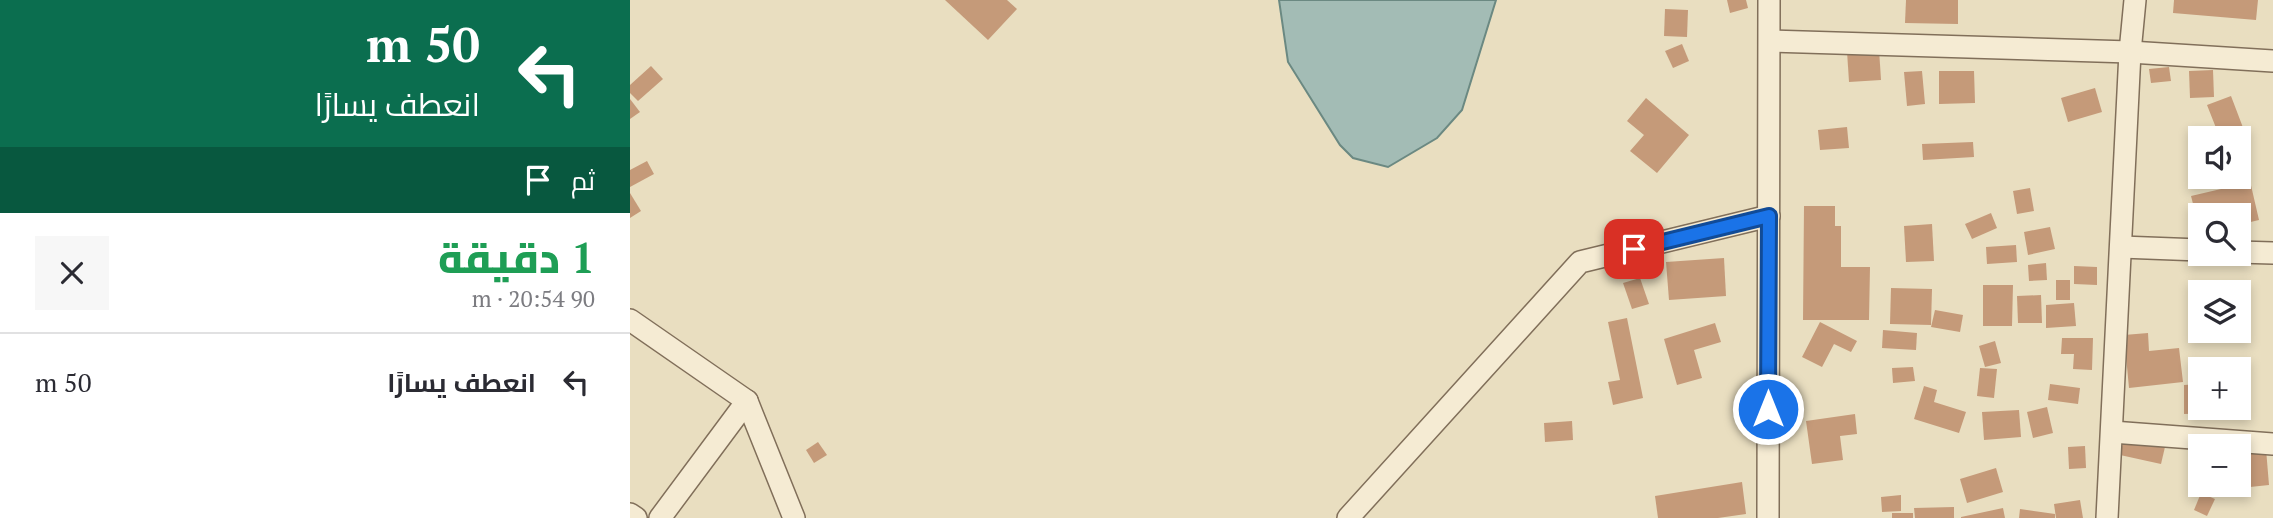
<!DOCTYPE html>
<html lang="ar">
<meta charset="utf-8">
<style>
body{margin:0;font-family:"PT Serif",Cairo,serif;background:#f7f7f7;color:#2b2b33;direction:rtl;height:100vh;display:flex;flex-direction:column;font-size:26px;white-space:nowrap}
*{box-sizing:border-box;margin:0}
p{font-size:23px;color:#7c7c81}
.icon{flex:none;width:38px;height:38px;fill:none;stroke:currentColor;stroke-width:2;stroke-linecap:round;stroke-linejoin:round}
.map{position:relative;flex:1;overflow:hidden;direction:ltr}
.drawer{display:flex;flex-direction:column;background:#fff;width:630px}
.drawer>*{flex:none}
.hud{background:#0b6e4f;color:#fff;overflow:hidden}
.controls{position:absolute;left:1558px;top:126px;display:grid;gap:14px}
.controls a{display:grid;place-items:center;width:63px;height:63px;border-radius:0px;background:#fff;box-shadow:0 4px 10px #0003;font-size:35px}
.pin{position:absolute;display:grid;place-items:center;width:60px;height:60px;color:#fff;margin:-30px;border-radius:14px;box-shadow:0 4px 10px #0006}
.me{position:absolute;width:77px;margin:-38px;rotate:0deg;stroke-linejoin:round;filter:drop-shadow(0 0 5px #0008)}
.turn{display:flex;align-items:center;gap:24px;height:147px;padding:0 35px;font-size:32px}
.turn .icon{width:91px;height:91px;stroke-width:2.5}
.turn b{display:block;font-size:49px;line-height:60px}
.then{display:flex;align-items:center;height:66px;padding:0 35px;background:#0003;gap:14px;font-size:26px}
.round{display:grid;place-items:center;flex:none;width:74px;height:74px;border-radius:0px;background:#f7f7f7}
.overview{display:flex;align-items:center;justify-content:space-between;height:119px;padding:0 35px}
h1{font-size:42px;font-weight:800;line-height:52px;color:#1e9e55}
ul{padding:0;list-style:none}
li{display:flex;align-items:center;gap:21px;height:98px;padding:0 35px;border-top:2px solid #e1e1e2}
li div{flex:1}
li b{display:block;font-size:26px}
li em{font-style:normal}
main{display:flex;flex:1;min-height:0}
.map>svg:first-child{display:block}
.water{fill:#a3bcb5;stroke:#6b8982;stroke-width:2}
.building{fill:#c59a79}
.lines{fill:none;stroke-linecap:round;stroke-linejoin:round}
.street-casing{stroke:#816f5a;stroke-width:24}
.street{stroke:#f5ebd3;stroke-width:21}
.route-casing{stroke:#114b97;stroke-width:18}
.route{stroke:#1a73e8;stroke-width:12}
</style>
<main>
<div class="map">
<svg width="1643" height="518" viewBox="0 0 1643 518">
<rect width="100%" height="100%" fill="#e9dec0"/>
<path class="water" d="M649,0H866L832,110L807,138L758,167L723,158L710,145L658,62Z"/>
<g class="building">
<path d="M315,0H377L387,9L358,40Z"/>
<path d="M1097,0H1116L1118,8L1100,13Z"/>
<path d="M1276,0H1328V24L1275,23Z"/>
<path d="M1544,0H1628L1626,20L1543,13Z"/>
<path d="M1035,9L1058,10L1057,37L1034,36Z"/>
<path d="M1052,44L1059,61L1043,68L1035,51Z"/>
<path d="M1249,49L1251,80L1219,82L1217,51Z"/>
<path d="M21,66L33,79L8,101L0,93V85Z"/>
<path d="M1539,67L1541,81L1521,83L1519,69Z"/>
<path d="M1583,70L1584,97L1560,98L1559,71Z"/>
<path d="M1292,71L1295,104L1277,106L1274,72Z"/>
<path d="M1309,71H1344L1345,103L1309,104Z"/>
<path d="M1465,88L1472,112L1438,122L1431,98Z"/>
<path d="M1601,96L1620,146L1608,150V138H1590L1577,105Z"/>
<path d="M1016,98L1059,135L1027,173L1000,151L1014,135L997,121Z"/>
<path d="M0,99L10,112L0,119Z"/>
<path d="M1217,127L1219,148L1190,150L1188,130Z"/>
<path d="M1578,131L1580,138H1570V152L1567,153L1562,134Z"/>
<path d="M1343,142L1344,157L1293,160L1292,144Z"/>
<path d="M1614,155L1629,220L1608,225V215H1570L1569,227L1561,196L1591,189L1588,177H1608V156Z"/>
<path d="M17,161L24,174L0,187V170Z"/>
<path d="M1400,188L1404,211L1387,214L1383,191Z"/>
<path d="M0,193L11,211L0,218Z"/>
<path d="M1174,206H1205V226H1211V267H1240L1239,320H1173Z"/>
<path d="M1361,213L1367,228L1342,239L1335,224Z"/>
<path d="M1302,224L1304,261L1276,262L1274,226Z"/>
<path d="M1420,227L1425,249L1398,255L1394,232Z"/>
<path d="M1386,245L1387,262L1357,264L1356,247Z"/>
<path d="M1094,258L1096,296L1039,300L1036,262Z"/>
<path d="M1416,263L1417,280L1399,281L1398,265Z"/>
<path d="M1444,266L1467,267V285L1444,284Z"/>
<path d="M1010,278L1019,304L1002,309L993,283Z"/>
<rect x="1426" y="280" width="14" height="20"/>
<path d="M1353,285H1383L1382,326H1353Z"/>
<path d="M1261,288L1302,289L1301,325L1260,324Z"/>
<path d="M1411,295L1412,323H1388L1387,296Z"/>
<path d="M1444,303L1446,326L1416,328V305Z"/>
<path d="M1305,310L1333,315L1330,332L1301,327Z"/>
<path d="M997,318L1013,398L983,405L978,382L990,380L978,322Z"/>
<path d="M1190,322L1227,341L1221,352L1204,344L1192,367L1172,357Z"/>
<path d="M1085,323L1091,342L1064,350L1072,378L1047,385L1034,339Z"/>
<path d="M1253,330L1287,333L1286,350L1252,348Z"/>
<path d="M1518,333L1519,351L1549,348L1553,382L1499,388L1494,335Z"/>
<path d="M1432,338H1463L1462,370L1443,369L1444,354H1431Z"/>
<path d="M1365,341L1371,363L1355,367L1349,346Z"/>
<path d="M1283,367L1285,381L1263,383L1262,368Z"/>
<path d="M1350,368L1367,369L1364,398L1347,396Z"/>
<path d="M1420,384L1450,388L1448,404L1418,400Z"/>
<path d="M1570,384V408H1590V413L1554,414V385Z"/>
<path d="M1294,386L1307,390L1304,402L1336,412L1329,433L1284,419Z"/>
<path d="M1417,407L1423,433L1403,438L1397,412Z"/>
<path d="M1389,410L1391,437L1354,440L1352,412Z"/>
<path d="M1225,414L1227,434L1210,436L1213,460L1182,464L1176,421Z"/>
<path d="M942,421L943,440L915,442L914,423Z"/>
<path d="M1494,438L1535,447L1531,464L1490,455Z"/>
<path d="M188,442L197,455L184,463L176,450Z"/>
<path d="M1455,446L1456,468L1439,469L1438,447Z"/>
<path d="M1563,447H1570V475H1564Z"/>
<path d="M1636,449L1639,485L1620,487L1616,451Z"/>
<path d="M1366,468L1373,492L1337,503L1330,479Z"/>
<path d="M1112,482L1116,514L1088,518H1028L1025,496Z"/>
<path d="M1571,493L1585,499L1577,516L1564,510Z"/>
<path d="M1271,495V511L1252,512L1251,497Z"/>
<path d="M1450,500L1453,518H1426L1424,504Z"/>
<path d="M1324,507V518H1285L1284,508Z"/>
<path d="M1373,508L1375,518H1331V517Z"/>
<path d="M1390,509L1425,514V518H1389Z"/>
<rect x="1262" y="513" width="21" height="5"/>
</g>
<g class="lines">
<g class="street-casing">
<g id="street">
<path d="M1140,41L1500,52L1643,61"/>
<path d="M1491,247L1570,250"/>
<path d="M1608,252L1643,253"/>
<path d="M0,320L117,401L164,518"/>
<path d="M1482,432L1643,444"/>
<path d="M0,514L6,518"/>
<path d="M30,518L117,401"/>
<path d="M718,518L950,262L1139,216"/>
<path d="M1138,518L1139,0"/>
<path d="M1477,518L1500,52L1505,0"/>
</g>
</g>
<use href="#street" class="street"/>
</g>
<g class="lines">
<g class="route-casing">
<path id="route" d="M1004,249L1139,216L1138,409"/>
</g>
<use href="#route" class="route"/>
</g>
</svg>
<div class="controls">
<a><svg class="icon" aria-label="sound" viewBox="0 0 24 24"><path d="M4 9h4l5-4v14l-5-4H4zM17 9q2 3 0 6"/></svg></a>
<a><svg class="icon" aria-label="search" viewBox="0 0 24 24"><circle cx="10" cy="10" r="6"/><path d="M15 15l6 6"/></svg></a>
<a><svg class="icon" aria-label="layers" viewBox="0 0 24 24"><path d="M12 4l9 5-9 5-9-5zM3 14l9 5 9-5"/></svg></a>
<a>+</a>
<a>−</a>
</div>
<div class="pin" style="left:1004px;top:249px;background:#d93025"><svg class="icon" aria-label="arrive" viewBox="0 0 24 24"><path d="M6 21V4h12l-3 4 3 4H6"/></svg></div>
<svg class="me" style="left:1138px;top:409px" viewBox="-20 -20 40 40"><circle r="17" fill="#1a73e8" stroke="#fff" stroke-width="3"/><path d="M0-11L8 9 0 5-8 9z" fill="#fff"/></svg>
</div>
<section class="drawer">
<div class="hud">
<div class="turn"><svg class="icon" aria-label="left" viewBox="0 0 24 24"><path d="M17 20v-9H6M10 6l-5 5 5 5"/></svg><div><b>50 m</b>انعطف يسارًا</div></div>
<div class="then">ثم<svg class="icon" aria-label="arrive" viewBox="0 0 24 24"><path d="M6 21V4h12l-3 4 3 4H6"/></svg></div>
</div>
<div class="overview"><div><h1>1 دقيقة</h1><p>90 m · 20:54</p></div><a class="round"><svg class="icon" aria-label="close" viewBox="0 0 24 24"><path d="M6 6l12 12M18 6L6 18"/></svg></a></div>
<ul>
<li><svg class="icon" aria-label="left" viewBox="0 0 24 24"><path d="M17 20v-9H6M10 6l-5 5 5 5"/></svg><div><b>انعطف يسارًا</b></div><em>50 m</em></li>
</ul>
</section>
</main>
